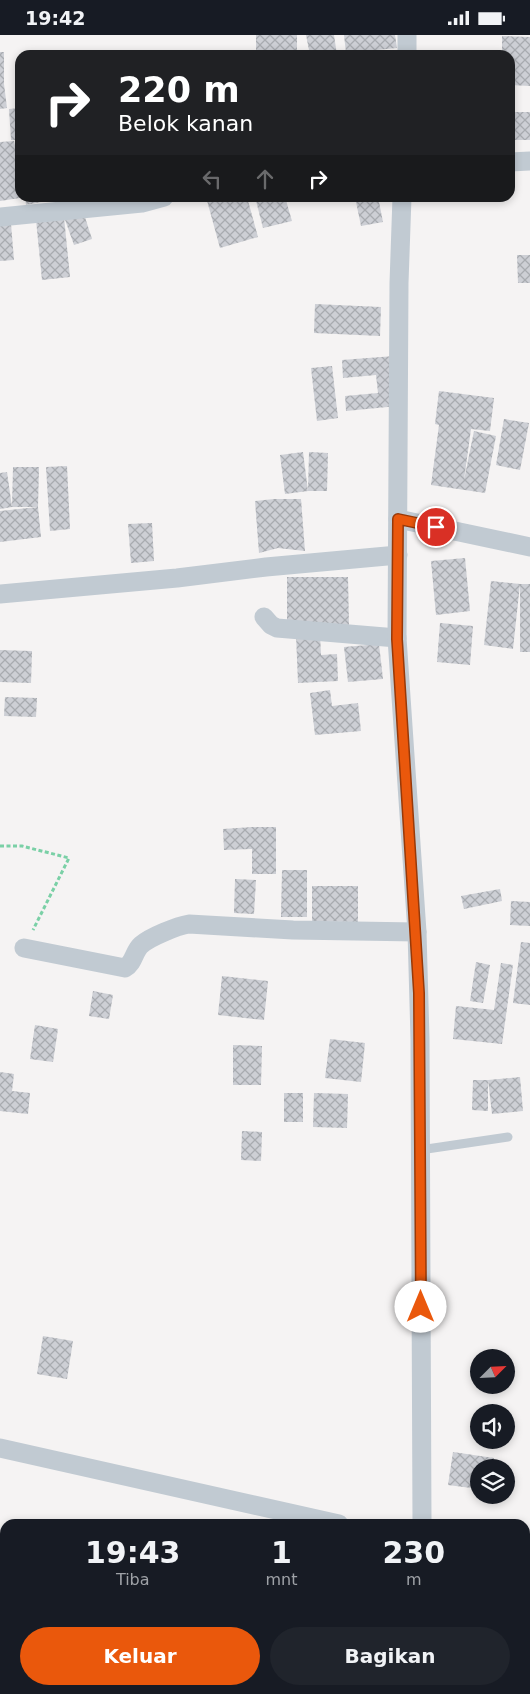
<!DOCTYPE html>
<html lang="id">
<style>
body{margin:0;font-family:"DejaVu Sans",sans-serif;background:#20242c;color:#f1f3f6;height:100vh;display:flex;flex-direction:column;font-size:19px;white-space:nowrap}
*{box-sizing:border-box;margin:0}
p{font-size:16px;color:#9ea1a6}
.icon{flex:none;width:28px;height:28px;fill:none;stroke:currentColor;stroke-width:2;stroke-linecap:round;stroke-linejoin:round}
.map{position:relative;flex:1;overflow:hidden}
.panel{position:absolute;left:0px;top:1484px;width:530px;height:176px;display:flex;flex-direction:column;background:#171b24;border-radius:15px 15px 0 0;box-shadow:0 2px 8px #0003}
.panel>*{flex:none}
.top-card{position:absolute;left:15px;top:15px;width:500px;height:152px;border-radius:15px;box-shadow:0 2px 8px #0003;background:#202124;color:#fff;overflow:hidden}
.needle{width:32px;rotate:66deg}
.buttons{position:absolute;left:470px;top:1314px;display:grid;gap:10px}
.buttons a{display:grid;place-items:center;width:45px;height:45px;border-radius:50%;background:#171b24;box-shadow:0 2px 8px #0003;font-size:25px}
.pin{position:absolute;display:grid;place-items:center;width:42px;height:42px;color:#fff;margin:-21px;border:2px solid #fff;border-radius:50%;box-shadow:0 1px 5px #0007}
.me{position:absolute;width:55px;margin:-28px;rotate:0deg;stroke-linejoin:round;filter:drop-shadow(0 0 4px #0008)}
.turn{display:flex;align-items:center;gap:18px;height:105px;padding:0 20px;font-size:22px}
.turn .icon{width:65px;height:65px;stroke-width:2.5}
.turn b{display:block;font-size:35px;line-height:42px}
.lanes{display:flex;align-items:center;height:48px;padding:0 20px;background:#0003;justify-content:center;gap:25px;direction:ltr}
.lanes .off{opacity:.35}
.eta{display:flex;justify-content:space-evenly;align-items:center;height:85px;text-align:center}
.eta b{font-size:30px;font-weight:700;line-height:35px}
.action{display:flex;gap:10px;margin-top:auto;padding:10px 20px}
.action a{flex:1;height:58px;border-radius:30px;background:#ea580c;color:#fff;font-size:20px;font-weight:700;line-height:58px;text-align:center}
.action a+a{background:#20242c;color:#f1f3f6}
.status{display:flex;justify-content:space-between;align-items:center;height:35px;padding:0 25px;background:#171b24;direction:ltr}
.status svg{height:14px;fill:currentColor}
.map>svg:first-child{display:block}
.building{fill:url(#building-cross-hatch)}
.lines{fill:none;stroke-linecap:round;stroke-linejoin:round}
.path{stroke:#7ad0a6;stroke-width:3;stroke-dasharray:4 2.5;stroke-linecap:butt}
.lane{stroke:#c1cad2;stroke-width:9}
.street{stroke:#c1cad2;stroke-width:19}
.route-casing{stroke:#983908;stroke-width:12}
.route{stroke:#ea580c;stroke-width:9}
</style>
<div class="status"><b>19:42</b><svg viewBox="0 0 49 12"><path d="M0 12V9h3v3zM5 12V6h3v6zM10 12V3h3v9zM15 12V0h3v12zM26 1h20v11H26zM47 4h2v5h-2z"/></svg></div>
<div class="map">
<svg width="530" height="1659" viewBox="0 0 530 1659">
<defs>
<pattern id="building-cross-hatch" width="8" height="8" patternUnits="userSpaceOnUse" patternTransform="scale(1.25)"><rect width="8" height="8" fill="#cdcfd5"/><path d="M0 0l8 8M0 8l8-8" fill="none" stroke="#a8abb0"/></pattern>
</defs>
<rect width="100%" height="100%" fill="#f5f3f3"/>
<g class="building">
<rect x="256" y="0" width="41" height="20"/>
<path d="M306,0H334L337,20H310Z"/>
<path d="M344,0H395L397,13L346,18Z"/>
<path d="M502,1L530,2V51L510,50V20H502Z"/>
<path d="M0,17H4V49L7,73L0,74Z"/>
<path d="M20,73V105H11L9,74Z"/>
<rect x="510" y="77" width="20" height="28"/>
<path d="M14,106L20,133V163L0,166V107Z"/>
<path d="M25,162H51V165L26,170Z"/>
<path d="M206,162H247L258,202L220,213Z"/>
<path d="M255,162H285L292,186L263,193Z"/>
<path d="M355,162H378L383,187L361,191Z"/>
<path d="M83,176L92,204L74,210L64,182Z"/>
<path d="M64,182L70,242L42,245L36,185Z"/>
<path d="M11,189L14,225L0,226V190Z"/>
<path d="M517,220H530V248H518Z"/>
<path d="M315,269L381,272L380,301L314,298Z"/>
<path d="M394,321L398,371L346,376L345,361L378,358L376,340L343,343L342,325Z"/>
<path d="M332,331L338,383L317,386L311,333Z"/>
<path d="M439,356L494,363L490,396L471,394L464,445L474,396L496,401L485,458L431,450L439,390L435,389Z"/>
<path d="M504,384L529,388L520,435L496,430Z"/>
<path d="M303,417L308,456L309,417L328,418L327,456H308L285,459L280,420Z"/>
<path d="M67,431L70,494L50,496L46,432Z"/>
<path d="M13,432H39L38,472H12L0,474V438L7,437L12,472Z"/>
<path d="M274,464H301L305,516L278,513L259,518L255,466Z"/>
<path d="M38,472L41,502L0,507V476Z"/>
<path d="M152,488L154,526L131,528L128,489Z"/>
<path d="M465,523L470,576L436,580L431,526Z"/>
<path d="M287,542H348L349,591L287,592Z"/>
<path d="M491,546L520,549L513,614L484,610Z"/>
<rect x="520" y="549" width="10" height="68"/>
<path d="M440,588L473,591L470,630L437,627Z"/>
<path d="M320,599L321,620L337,619L338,646L298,648L296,600Z"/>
<path d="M379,609L383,644L348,647L344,612Z"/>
<path d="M0,615L32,616L31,648L0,647Z"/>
<path d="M330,655L332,671L358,668L361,696L315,700L310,658Z"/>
<path d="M5,662L37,663L36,682L4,681Z"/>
<path d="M252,792H276V839H252V814L224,815L223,794Z"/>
<path d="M282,835H307V882H281Z"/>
<path d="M235,844L256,845L254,879L234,878Z"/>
<path d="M312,851H358V887L312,886Z"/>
<path d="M500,854L502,866L464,874L461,861Z"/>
<path d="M511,866L530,867V891L510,890Z"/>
<path d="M521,907L530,908V970L513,968Z"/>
<path d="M476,927L490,930L483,968L470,966Z"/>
<path d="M501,928L513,930L502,1009L453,1004L456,971L494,975Z"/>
<path d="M222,941L268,946L264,985L218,980Z"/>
<path d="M93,956L113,960L109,984L89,981Z"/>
<path d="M35,990L58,994L53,1027L30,1024Z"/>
<path d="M330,1004L365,1008L361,1047L325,1043Z"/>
<path d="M233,1010L262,1011L261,1050H233Z"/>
<path d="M0,1037L14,1039L12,1056L30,1058L28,1079L0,1076Z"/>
<path d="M520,1042L523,1076L492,1079L488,1045V1076L472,1075L473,1045H488Z"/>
<rect x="284" y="1058" width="19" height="29"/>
<path d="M314,1058L348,1059L347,1093L313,1092Z"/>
<path d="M242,1096L262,1097L261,1126L241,1125Z"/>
<path d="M43,1301L73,1306L67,1344L37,1339Z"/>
<path d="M453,1417L494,1423L492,1432H479V1454L448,1450Z"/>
<path d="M5,1563V1600H1L0,1564Z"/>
<path d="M525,1569H530L529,1617L525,1616Z"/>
<rect x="34" y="1655" width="24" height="4"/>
<path d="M283,1655H311V1659H284Z"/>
</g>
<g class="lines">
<path class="path" d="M0,811H22L69,823L33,895"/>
<path class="lane" d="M420,1115L508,1102"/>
<g class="street">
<path d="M407,20V0"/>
<path d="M510,127L530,126"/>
<path d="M0,182L142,168L164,162"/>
<path d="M398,484L530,512"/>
<path d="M0,559L177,543L266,532L398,520"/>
<path d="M264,582L271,590L277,593L397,603"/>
<path d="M417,897L420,1004L422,1489"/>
<path d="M24,913L125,933C134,928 134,916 141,910C150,902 177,891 189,889L293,895L417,897L397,603L399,248L402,162"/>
<path d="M0,1413L339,1489"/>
<path d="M525,1531L530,1532"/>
<path d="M344,1655V1659"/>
</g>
</g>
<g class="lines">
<g class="route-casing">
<path id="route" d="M421,1272L419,958L397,604L398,484L436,492"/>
</g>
<use href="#route" class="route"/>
</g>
</svg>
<div class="buttons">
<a><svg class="needle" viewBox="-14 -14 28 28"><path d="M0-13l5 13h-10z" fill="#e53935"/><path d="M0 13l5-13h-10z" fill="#9ea1a6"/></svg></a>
<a><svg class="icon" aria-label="sound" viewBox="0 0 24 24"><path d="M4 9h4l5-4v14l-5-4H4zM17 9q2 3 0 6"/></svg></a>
<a><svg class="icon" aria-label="layers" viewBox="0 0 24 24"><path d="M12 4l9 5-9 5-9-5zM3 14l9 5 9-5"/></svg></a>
</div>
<div class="pin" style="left:436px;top:492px;background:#d93025"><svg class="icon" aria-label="arrive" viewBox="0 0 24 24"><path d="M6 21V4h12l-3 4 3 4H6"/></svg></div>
<svg class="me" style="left:421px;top:1272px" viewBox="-20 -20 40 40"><circle r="19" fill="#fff"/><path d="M0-13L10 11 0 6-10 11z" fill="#ea580c"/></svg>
<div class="top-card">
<div class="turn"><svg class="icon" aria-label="right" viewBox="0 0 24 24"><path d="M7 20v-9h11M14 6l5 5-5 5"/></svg><div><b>220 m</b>Belok kanan</div></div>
<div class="lanes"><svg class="icon off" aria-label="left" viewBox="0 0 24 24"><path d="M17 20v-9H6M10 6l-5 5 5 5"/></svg><svg class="icon off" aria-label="ahead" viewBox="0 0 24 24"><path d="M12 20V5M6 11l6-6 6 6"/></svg><svg class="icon" aria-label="right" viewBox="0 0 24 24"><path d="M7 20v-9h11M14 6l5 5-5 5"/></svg></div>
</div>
<section class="panel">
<div class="eta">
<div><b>19:43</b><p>Tiba</p></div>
<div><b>1</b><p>mnt</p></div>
<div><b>230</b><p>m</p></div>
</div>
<div class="action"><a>Keluar</a><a>Bagikan</a></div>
</section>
</div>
